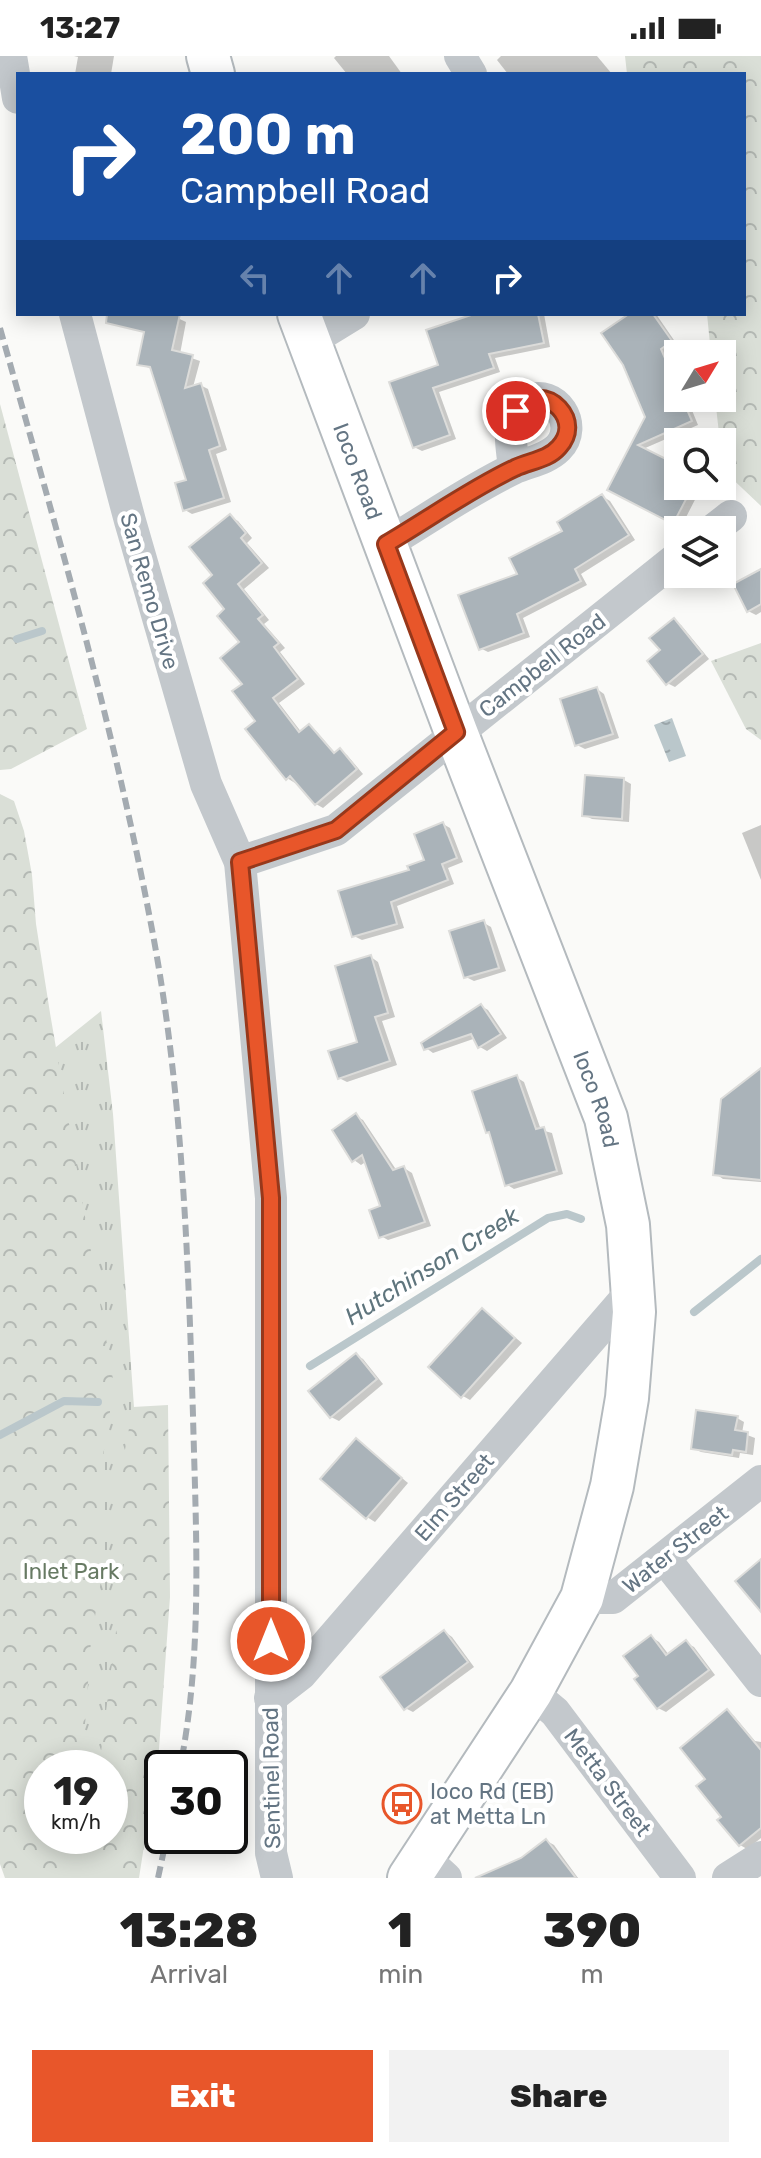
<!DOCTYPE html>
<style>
body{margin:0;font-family:Rubik,sans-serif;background:#f2f2f2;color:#222;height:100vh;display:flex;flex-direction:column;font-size:30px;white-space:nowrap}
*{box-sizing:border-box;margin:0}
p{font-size:26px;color:#767676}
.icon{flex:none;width:44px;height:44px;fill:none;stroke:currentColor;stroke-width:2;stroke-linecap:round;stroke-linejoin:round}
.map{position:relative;height:1822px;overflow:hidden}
.drawer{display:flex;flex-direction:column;background:#fff;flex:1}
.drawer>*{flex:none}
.guide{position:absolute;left:16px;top:16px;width:730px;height:244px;border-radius:0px;box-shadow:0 4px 20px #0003;background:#1a4fa0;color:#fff;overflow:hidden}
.needle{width:52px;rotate:52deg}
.tools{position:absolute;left:664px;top:284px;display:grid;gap:16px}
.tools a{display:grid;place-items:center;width:72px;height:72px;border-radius:0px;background:#fff;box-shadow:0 4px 20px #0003;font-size:40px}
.speed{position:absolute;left:24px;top:1694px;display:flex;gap:16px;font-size:40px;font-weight:700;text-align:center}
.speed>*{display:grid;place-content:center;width:104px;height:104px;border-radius:50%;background:#fff;box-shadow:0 4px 20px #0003;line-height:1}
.speed small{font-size:20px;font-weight:400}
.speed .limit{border:4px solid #111;border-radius:12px;background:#fff;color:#111}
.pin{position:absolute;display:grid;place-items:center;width:68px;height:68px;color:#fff;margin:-34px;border:4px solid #fff;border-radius:50%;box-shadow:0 2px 8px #0007}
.me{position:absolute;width:88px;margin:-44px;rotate:0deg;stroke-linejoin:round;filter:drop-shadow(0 0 6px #0008)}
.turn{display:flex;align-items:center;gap:28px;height:168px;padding:0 32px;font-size:36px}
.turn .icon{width:104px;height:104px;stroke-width:2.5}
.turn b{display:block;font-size:56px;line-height:68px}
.lanes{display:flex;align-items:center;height:76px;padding:0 32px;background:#0003;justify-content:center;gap:40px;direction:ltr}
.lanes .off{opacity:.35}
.eta{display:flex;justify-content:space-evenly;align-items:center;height:136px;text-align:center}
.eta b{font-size:48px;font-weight:800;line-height:56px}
.primary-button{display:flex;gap:16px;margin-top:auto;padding:16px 32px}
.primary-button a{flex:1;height:92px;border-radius:0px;background:#e8562a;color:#fff;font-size:32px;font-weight:800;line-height:92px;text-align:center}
.primary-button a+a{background:#f2f2f2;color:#222}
.status{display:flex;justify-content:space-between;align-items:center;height:56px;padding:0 40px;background:#fff;direction:ltr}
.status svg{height:22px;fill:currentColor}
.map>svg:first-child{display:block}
.grass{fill:url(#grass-tufts);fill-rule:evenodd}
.forest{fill:url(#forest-crowns)}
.water{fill:url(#water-ripples)}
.shadow{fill:#0003}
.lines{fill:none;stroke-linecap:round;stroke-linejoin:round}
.stream{stroke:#bac7cb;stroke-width:8}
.building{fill:#aab3b9;stroke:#dcdcda;stroke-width:2}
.major-casing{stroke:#b4babe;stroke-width:46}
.minor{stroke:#c3c8cc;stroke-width:32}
.major{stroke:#fff;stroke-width:42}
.rail{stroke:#a4abb1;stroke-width:6;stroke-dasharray:12 6;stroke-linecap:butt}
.route-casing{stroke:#97381b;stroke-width:20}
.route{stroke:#e8562a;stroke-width:14}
.labels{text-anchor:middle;stroke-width:8;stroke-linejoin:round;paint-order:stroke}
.street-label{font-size:22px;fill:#647583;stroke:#fff}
.park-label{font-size:22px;fill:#677a63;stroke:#fff}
.poi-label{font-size:22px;fill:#647583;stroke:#fff;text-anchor:start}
.water-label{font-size:24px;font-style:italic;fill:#5f757d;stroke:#fff}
</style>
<div class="status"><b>13:27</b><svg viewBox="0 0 49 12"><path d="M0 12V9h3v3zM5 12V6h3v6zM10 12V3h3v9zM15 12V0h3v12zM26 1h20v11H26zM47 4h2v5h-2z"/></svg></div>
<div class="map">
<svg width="761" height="1822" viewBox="0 0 761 1822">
<defs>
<pattern id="grass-tufts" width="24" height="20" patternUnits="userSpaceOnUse" patternTransform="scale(2)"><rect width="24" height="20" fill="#dadfd7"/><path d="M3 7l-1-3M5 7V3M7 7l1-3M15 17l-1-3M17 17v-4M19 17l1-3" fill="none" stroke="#b4b9b4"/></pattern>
<pattern id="forest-crowns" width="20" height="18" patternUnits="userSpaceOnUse" patternTransform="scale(2)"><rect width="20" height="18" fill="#dadfd7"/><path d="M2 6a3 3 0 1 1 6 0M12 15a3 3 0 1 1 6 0" fill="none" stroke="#b4b9b4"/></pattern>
<pattern id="water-ripples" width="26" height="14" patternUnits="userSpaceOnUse" patternTransform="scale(2)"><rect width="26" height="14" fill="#bac7cb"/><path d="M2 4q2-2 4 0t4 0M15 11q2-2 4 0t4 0" fill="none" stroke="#9ba6aa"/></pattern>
</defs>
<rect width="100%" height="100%" fill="#fafaf8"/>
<path class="grass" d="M101,955L113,1058L144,1491L113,1822H6L0,1036ZM42,1712H110V1780H42Z"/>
<g class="forest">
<path d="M625,0H761V450L723,414L722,386H720L715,342H722V298H711L707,258H744V18H627Z"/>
<path d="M0,348L87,673L11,713L0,714Z"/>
<path d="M761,587V684L746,673L711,605Z"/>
<path d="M0,738L14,745L24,775L32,819L36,868L50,957L114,1329L103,1401V1513L91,1584L82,1712H42V1780H81V1822H5L0,1808Z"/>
<path d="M168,1349L170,1541L159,1693L139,1822H99L98,1780H110V1712H99L124,1511L121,1415L133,1351Z"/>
</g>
<path class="water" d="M672,662L686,700L669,706L654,669Z"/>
<g class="shadow">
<path d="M74,0H114L111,18H75L78,1Z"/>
<path d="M336,0H389L402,18H347L334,2Z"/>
<path d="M501,0H597L612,18H508L497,4Z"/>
<path d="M136,258H169L186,266L180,298L200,305L193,331L200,329L208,333L227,394L216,398L231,446L192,458L185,454L189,425L152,313L139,308L146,277L133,272Z"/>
<path d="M481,258H544L550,291L495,302L500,316L439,336L456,383L422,395L414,391L392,327L440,310Z"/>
<path d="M633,258H656L678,290L668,297L678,321V342H687L698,369L643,393L678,412V430H702L681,471L610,433L647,361Z"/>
<path d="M602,440L610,445L635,484L581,518L587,529L523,562L530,581L488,596L480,592L520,519Z"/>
<path d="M230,461L238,465L252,482L247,487L269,512L244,533L269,564L264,568L285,592L280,596L305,628L279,647L302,677L309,671L316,675L336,698L340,695L347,699L363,718L323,752L316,748L297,725L295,727L287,722L258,666L245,628L242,587L215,519Z"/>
<path d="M761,516V556L756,559L748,555Z"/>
<path d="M674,565L681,569L709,603L675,631L667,627L662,595Z"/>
<path d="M597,633L604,638L619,682L585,693L577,689Z"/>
<path d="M624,724L631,728L629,766L592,763L584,759Z"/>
<path d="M443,768L450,772L463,806L448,812L454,828L397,850L404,872L362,884L354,880L411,815L427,805Z"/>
<path d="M761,769V824L742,777Z"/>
<path d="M484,867L491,871L506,915L474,925L466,921Z"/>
<path d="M371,901L378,906L395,961L382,965L397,1009L347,1026L339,1022L360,987Z"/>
<path d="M481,950L488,954L507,982L487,995L480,991L476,982L433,997L426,992Z"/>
<path d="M761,1014V1126L723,1123L716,1118Z"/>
<path d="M516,1021L524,1026L541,1074L552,1077L563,1118L514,1133L506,1128L491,1078L488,1076Z"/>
<path d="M356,1060L363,1064L397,1115L404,1112L412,1117L431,1170L388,1184L381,1180L382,1151L367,1105L361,1109L354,1104Z"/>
<path d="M482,1254L522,1287L470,1344L463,1340Z"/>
<path d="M356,1299L363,1303L383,1328L339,1365L331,1361Z"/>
<path d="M737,1362L744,1366L742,1377L755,1382L753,1399L740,1397L739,1402L701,1396L693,1392Z"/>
<path d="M356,1384L408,1427L375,1466L367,1461Z"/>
<path d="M445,1576L452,1581L474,1611L413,1656L405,1652Z"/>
<path d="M651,1581L659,1586L669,1599L686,1587L694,1591L715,1619L666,1656L658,1652Z"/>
<path d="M727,1656L734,1660L755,1685L761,1686V1782L747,1793L740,1789L723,1761L708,1723Z"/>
<path d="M547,1785L554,1789L578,1822H505L522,1804Z"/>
</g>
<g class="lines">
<g class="stream">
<path d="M17,583L42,575"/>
<path d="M694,1256L761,1203"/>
<path d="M310,1310L548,1162L567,1158L581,1163"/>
<path d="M0,1379L64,1345L98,1346"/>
</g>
</g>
<g class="building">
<path d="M107,258H180L172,294L193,299L185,332L201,327L220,390L209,394L224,442L183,455L175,427L186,424L150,311L137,309L144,276L106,267Z"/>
<path d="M474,258H538L544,287L489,298L494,312L433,332L450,379L413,392L389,326L438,309L426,274Z"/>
<path d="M629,258H653L672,285L661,293L678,332V342H682L692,365L638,389L678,409V430H693L673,468L607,434L645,361L623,309L601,277Z"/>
<path d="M602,438L629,479L575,513L581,525L517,558L524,577L479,594L458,539L517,518L509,502L562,475L557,466Z"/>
<path d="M230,458L246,477L241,482L262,507L238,528L263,559L258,563L279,587L274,591L298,623L273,642L299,676L309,668L334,697L340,692L357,713L315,749L290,720L286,724L245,673L255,665L232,635L242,628L220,602L239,586L217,560L224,553L203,527L212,519L189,491Z"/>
<path d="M761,513V548L747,556L733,528Z"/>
<path d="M674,562L703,598L666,629L647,605L660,594L649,582Z"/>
<path d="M597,631L613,678L575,690L560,643Z"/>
<path d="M585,719L624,722L622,763L582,760Z"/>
<path d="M443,766L457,802L442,808L448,824L391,846L397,868L352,881L338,835L409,814L407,810L424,804L414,778Z"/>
<path d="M484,864L499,912L464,922L449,875Z"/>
<path d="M371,899L388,957L375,961L390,1005L338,1023L328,995L357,986L335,910Z"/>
<path d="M481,948L501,978L478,992L471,978L424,994L421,987Z"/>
<path d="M761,1012V1124L713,1119L721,1043Z"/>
<path d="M517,1019L536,1073L544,1071L557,1115L505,1130L489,1076L486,1077L472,1035Z"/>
<path d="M356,1057L393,1114L404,1110L425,1166L379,1182L369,1154L380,1150L362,1099L352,1106L332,1074Z"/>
<path d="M482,1252L515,1282L461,1342L428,1311Z"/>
<path d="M356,1297L377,1323L330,1362L308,1335Z"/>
<path d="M696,1354L738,1360L735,1374L748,1376L746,1396L733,1394L732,1399L691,1393Z"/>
<path d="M356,1382L402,1422L366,1463L320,1423Z"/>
<path d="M761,1503V1556L735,1525Z"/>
<path d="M444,1574L468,1606L404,1654L380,1621Z"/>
<path d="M651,1579L666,1599L686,1584L709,1614L657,1653L634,1623L638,1620L623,1600Z"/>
<path d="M727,1653L761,1694V1772L739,1790L717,1764L721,1761L696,1730L705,1723L680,1692Z"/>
<path d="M546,1783L576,1822H475L521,1802Z"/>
</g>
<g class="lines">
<g class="major-casing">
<g id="major">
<path d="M208,0L213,18"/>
<path id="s1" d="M299,258L456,676L606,1062L628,1169L634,1256L627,1342L612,1430L582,1542L531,1636L409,1822"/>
</g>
</g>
<g class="minor">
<path d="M11,0L18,42"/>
<path d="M460,0L471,18"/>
<path d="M75,258L130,465L206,728L240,806L271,1142V1797L277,1822"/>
<path d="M310,285L354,258"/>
<path d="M713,474L731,460"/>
<path d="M386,488C428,463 469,434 513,413C528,406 546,404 558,392C580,370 555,331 527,345C503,357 512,391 514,412"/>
<path d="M240,806L336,774L678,501"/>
<path d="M665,1503L761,1625"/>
<path d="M582,1542H613L761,1425"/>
<path d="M531,1636L555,1656L680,1822"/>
<path d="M270,1642L301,1618L633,1234"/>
<path d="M422,1800L446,1822"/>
<path d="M728,1822L761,1801"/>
</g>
<use href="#major" class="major"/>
<g class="rail">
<path d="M0,272C55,468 112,663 150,863C182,1026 188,1195 193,1360C196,1478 203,1596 180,1712"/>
<path d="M158,1822L167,1780"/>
</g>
</g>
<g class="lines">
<g class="route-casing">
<path id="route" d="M271,1585V1142L240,806L336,774L456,676L386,488C427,464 472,432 515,412C529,405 548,404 559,391C570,379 570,364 559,352C545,338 528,341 516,355"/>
</g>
<use href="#route" class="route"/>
</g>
<defs>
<g id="bus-ring" transform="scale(2)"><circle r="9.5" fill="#fff" stroke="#e8562a" stroke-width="1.5"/><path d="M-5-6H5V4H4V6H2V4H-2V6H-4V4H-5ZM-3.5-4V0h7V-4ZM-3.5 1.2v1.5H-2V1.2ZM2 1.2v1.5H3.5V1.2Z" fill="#e8562a"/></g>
</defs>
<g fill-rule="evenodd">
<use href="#bus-ring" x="402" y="1748"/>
</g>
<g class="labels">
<g class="street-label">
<text dy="8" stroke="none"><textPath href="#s1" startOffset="168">Ioco Road</textPath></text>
<text transform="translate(150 535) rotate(74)" y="8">San Remo Drive</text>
<text transform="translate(542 609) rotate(-38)" y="8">Campbell Road</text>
<text dy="8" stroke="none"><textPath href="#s1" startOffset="840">Ioco Road</textPath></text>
<text transform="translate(454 1441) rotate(-49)" y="8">Elm Street</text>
<text transform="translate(675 1493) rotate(-38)" y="8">Water Street</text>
<text transform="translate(271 1722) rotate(-91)" y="8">Sentinel Road</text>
<text transform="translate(608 1726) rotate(53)" y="8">Metta Street</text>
</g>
<g class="park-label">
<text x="71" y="1523">Inlet Park</text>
</g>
<g class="poi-label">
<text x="430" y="1743">Ioco Rd (EB)<tspan x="430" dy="25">at Metta Ln</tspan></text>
</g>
<g class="water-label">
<text transform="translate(432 1210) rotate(-32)" y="8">Hutchinson Creek</text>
</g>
</g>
</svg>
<div class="tools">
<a><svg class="needle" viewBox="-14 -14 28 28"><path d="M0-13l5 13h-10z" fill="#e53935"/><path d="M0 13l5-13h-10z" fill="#767676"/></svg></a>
<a><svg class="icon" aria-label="search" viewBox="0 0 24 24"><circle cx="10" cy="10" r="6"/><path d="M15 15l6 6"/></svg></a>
<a><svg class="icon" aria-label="layers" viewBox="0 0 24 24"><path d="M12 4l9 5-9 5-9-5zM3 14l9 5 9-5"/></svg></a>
</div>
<div class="speed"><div>19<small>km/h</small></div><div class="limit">30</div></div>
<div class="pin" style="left:516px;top:355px;background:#d93025"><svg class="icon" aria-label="arrive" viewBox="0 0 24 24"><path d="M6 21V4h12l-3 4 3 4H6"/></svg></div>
<svg class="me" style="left:271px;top:1585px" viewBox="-20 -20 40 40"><circle r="17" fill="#e8562a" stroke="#fff" stroke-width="3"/><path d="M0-11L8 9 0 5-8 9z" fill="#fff"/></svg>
<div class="guide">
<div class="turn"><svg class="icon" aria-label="right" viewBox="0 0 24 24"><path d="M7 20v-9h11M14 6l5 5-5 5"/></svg><div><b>200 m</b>Campbell Road</div></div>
<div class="lanes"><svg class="icon off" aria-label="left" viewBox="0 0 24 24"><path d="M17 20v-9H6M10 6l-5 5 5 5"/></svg><svg class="icon off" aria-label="ahead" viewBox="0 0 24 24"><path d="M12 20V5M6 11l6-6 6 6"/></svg><svg class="icon off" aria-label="ahead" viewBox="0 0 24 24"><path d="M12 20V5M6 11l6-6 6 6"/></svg><svg class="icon" aria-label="right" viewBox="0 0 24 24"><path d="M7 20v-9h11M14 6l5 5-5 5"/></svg></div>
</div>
</div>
<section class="drawer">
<div class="eta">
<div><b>13:28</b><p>Arrival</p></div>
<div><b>1</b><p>min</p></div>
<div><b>390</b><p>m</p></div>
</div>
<div class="primary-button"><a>Exit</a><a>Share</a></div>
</section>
